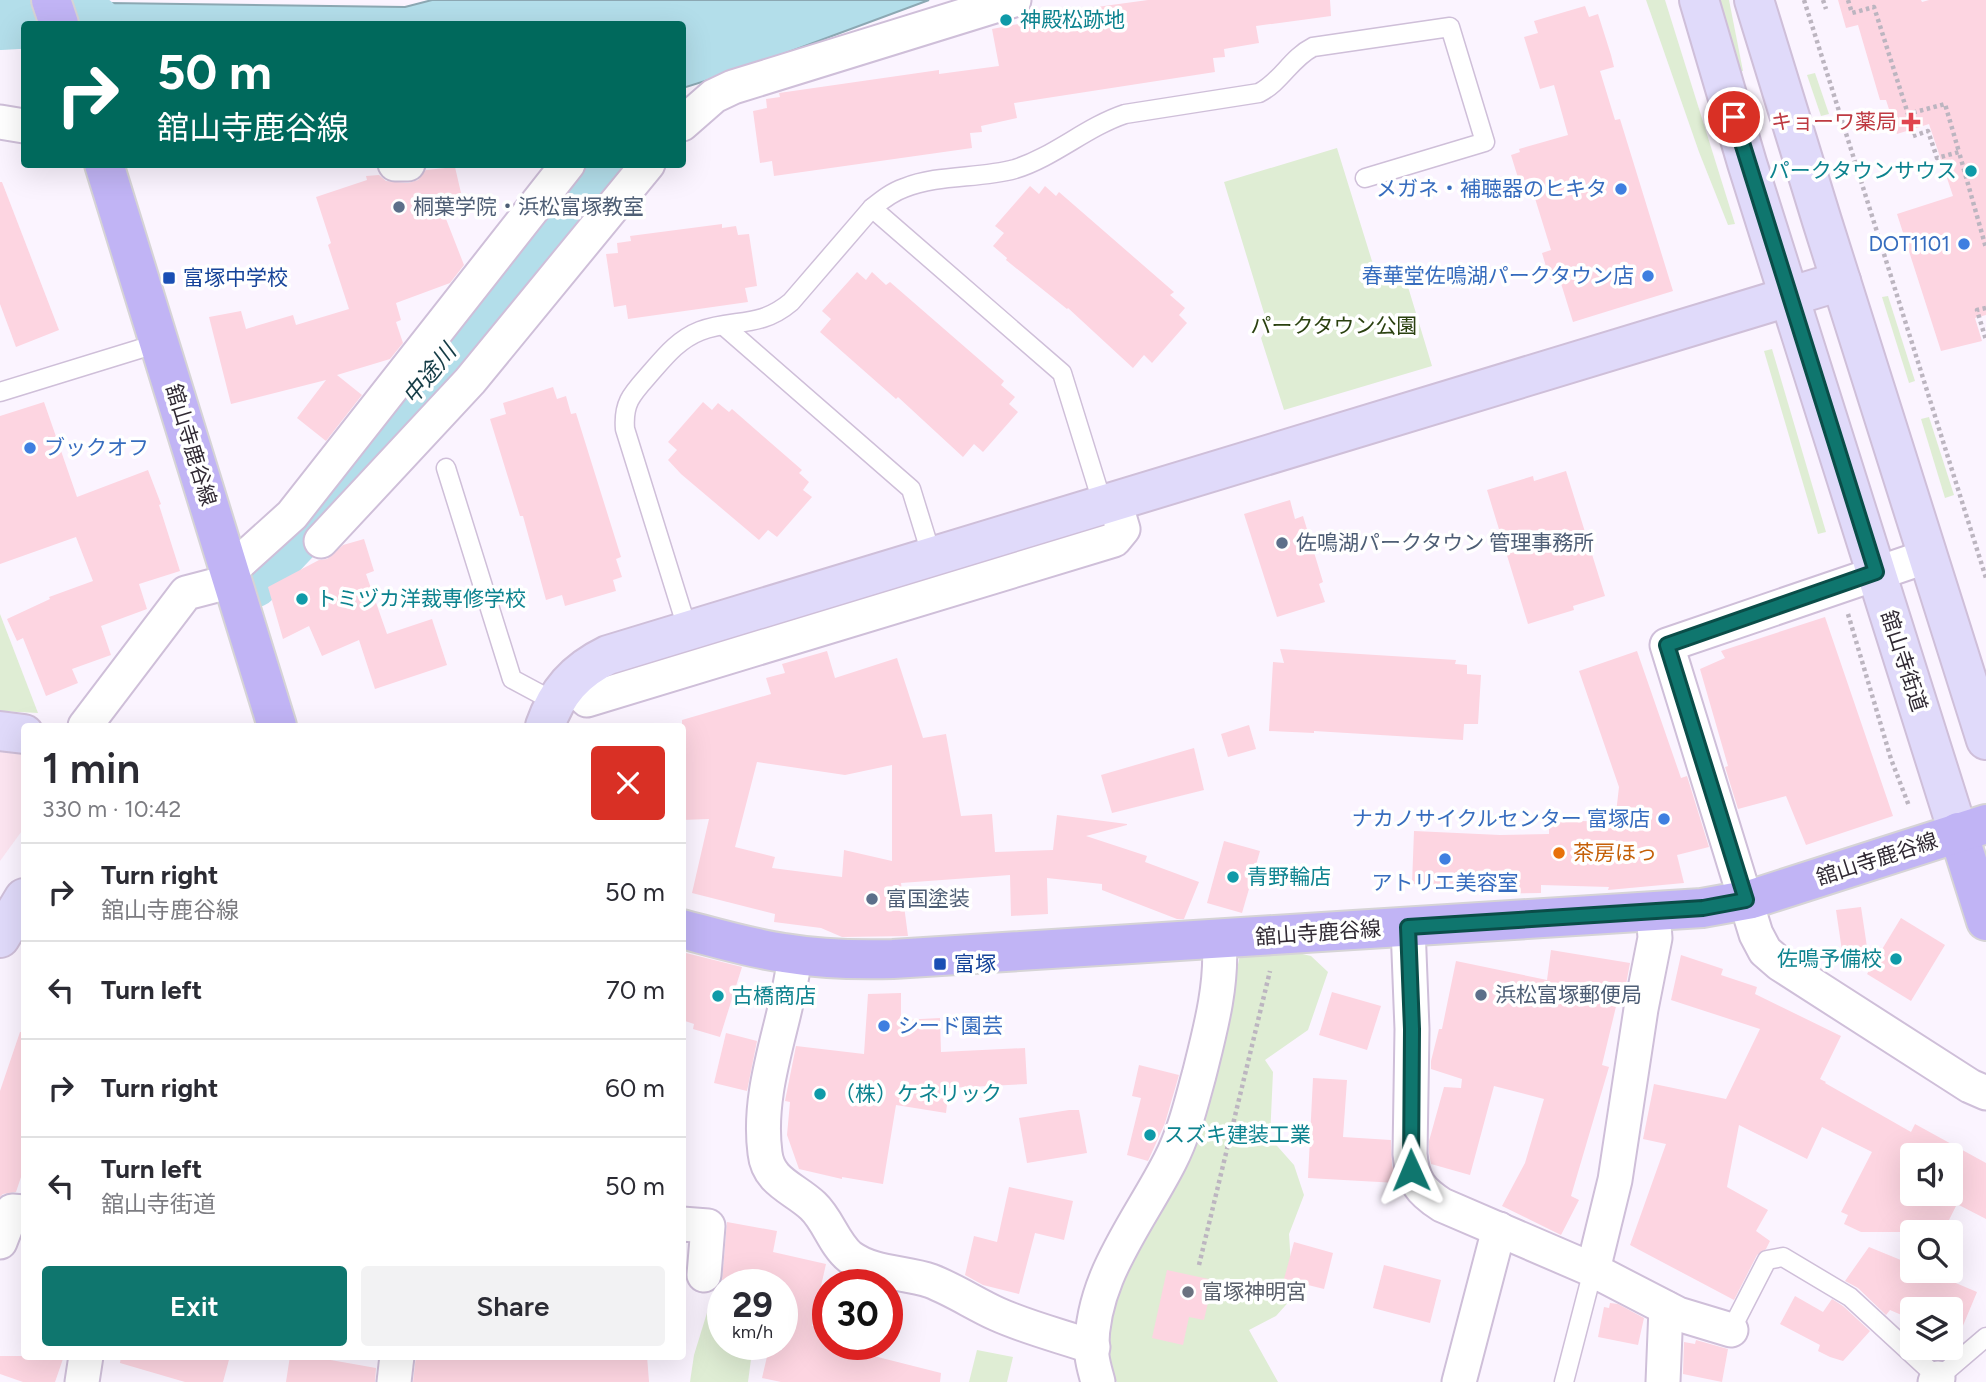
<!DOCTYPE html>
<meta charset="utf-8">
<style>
body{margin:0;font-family:Figtree,"Noto Sans JP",sans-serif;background:#f2f2f3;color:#2b2b33;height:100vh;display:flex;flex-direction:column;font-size:26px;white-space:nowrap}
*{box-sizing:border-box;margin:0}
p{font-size:23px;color:#7c7c81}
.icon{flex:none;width:38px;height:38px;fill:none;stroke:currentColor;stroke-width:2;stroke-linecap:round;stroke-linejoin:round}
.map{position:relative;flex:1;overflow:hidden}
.panel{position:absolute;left:21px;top:723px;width:665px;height:637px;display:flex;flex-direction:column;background:#fff;border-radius:7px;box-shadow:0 7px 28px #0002}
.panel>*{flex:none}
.banner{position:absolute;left:21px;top:21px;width:665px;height:147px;border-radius:7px;box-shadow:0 7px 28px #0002;background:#00695c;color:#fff;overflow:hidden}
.buttons{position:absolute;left:1900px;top:1143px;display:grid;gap:14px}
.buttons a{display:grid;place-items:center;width:63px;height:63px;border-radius:7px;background:#fff;box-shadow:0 7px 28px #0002;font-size:35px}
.speed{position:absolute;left:707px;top:1269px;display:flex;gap:14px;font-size:35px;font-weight:700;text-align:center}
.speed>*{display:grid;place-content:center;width:91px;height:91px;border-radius:50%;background:#fff;box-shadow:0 7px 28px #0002;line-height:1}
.speed small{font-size:18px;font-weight:400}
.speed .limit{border:10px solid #d22;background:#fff;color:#111}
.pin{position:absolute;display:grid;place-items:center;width:60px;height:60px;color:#fff;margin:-30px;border:4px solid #fff;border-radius:50%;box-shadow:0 2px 7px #0007}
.me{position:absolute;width:77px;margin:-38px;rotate:359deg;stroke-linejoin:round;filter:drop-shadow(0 0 5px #0008)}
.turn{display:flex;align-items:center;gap:24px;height:147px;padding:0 21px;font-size:32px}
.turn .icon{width:91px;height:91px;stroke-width:2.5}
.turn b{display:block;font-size:49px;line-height:60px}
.round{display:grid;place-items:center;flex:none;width:74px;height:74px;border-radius:7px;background:#f2f2f3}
.head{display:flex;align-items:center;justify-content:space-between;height:119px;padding:0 21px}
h1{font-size:42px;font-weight:600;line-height:52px}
.primary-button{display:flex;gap:14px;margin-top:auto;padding:14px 21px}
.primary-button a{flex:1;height:80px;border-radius:7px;background:#0f766e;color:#fff;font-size:28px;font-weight:600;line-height:80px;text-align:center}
.primary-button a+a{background:#f2f2f3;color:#2b2b33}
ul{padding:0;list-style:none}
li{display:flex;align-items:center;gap:21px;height:98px;padding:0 21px;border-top:2px solid #e1e1e2}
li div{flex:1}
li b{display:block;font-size:26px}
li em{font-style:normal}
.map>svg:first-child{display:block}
.education{fill:#fde5f1}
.green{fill:#dfedd4}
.water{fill:#b3deea;stroke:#8ca8b3;stroke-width:2}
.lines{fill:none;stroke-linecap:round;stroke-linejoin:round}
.river{stroke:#b3deea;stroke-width:58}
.building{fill:#fdd5e1;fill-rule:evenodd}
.lane-casing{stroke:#cfbfd9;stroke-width:21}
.street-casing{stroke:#cfbfd9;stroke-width:37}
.secondary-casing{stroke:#cfbfd9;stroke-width:42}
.primary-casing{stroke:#d6d4d6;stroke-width:42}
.path{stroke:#bcb5c0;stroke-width:4.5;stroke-dasharray:3.5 3.5;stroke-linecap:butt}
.lane{stroke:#fff;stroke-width:18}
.street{stroke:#fff;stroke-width:33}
.secondary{stroke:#e0dafa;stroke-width:38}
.primary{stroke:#c1b4f5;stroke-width:38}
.route-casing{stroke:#0a4d48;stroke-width:18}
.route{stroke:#0f766e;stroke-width:12}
.culture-dot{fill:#0f9aa8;stroke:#fff;stroke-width:2.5}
.health-dot{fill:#e0444e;stroke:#fff;stroke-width:2.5}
.shop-dot{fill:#3f7fe0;stroke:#fff;stroke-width:2.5}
.service-dot{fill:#5c6f8a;stroke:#fff;stroke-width:2.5}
.transit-dot{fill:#1a4fb4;stroke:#fff;stroke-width:2.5}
.food-dot{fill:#e8710a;stroke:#fff;stroke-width:2.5}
.worship-dot{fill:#6b7280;stroke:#fff;stroke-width:2.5}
.labels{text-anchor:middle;stroke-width:7;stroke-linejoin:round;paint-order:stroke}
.culture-label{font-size:21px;fill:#0d838f;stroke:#fff;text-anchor:start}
.health-label{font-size:21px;fill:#be3a42;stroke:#fff;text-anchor:end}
.shop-label{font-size:21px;fill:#366cbe;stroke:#fff;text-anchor:end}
.service-label{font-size:21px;fill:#4e5e75;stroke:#fff;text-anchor:start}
.transit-label{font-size:21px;fill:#164399;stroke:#fff;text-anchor:start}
.park-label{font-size:21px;fill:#2b4110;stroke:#fff}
.street-label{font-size:21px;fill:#312a34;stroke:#fff}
.food-label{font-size:21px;fill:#c56008;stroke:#fff;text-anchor:start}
.worship-label{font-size:21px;fill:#5b616d;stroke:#fff;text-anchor:start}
.water-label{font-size:23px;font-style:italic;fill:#153c46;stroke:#fff}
</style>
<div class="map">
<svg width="1986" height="1382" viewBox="0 0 1986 1382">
<rect width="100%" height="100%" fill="#fbf4ff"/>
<path class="education" d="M0,747L24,752V828L0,861Z"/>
<g class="green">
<path d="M1646,0H1665L1735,224L1728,225L1699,152Z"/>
<path d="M1718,0H1729L1743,71L1734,73Z"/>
<path d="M1815,73L1829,114L1821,116L1807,75Z"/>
<path d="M1337,148L1376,274L1402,267L1432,366L1284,410L1261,338L1268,326L1224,182Z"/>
<path d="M1888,296L1915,381L1909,383L1882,297Z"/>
<path d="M1772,349L1826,532L1818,534L1764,351Z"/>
<path d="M1929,417L1954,495L1945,498L1921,419Z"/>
<path d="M0,614L38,713L0,711Z"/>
<path d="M1242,946L1285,950L1311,956L1328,972L1308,1030L1265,1060L1273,1072L1270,1138L1294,1165L1304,1195L1289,1234L1293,1297L1276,1316L1249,1330L1278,1382H1117L1108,1370L1105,1315L1228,1011Z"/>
<path d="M714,1290L723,1291V1344H753L748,1382H690L694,1355Z"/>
<path d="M977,1350L1013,1357L1007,1382H969Z"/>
</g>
<path class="water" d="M432,0H929L740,70L683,88L682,24H116L110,3L405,7Z"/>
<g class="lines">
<g class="river">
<path d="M0,21L35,19L93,24"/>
<path d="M252,579L321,506L600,164"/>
</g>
</g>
<g class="building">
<path d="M1148,0H1330L1331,16L1256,26L1259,43L1224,49L1225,57L1213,58L1215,72L1014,103L1017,118L981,126L982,132L970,133L972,148L774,176L772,161L760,163L753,111L767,108L766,99L780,97L779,93L939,70V74L999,66L992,29L1039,20L1038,15Z"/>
<path d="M1838,0H1921L1922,2L1929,0H1986V315L1975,318L1982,341L1941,351L1897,214L1953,196L1929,124L1897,134L1886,100H1880L1858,25L1846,28Z"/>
<path d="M1585,6L1589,17L1598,14L1611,55L1614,67L1600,71L1615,120L1620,119L1673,291L1573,322L1559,277L1550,280L1542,253L1551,250L1529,179L1519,181L1511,155L1520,152L1519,149L1568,135L1554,85L1540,89L1524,37L1538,33L1534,21Z"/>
<path d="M455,167L461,193L439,201L464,265L450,283L396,303L401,320L396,322L403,343L390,359L337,375L362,395L326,441L297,418L326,380L231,404L209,317L241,311L246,329L293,315L296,325L349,309L328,245L331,243L316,197L367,180L366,176L379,175L386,181L408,183L418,180L426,170Z"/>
<path d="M0,182H2L59,330L16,347L0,304Z"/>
<path d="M1030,186L1039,194L1045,186L1056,196L1059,192L1174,292L1170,295L1185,308L1179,315L1187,323L1152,363L1144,355L1133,368L1068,308L1067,309L1006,260L1007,258L993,246L1004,233L995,226Z"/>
<path d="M722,224V228L736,226L738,235L749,234L757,286L745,288L748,302L628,319L626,305L614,307L606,254L618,253L617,243L631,241L630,236Z"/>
<path d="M857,272L866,280L872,272L886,285L890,282L1004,381L1001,385L1015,397L1009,404L1018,412L983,452L974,444L963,457L898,397L896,399L820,332L831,319L822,311Z"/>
<path d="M553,387L557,399L566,396L571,414L576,413L621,557L616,559L622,577L613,580L616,591L565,606L562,595L546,600L523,516H520L490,419L506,414L503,403Z"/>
<path d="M44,402L77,497L148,470L161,504L159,505L180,571L139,584L147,609L101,626L111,655L72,669L78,683L46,696L23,638L17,641L7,619L50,599L49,597L93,581L76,537L0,564V416Z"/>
<path d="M703,402L712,410L718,403L729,412L732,409L802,470L799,473L809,482L803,490L812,497L777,537L768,530L759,540L681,474L668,460L677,450L668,442Z"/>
<path d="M1566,471L1605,596L1573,606L1574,610L1528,624L1487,490L1533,476L1534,481Z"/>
<path d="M1290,500L1295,519L1303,516L1323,582L1319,584L1325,602L1277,617L1244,514Z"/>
<path d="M364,539L374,571L366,574L387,634L432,619L447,665L375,689L359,640L322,656L309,626L283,639L268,587L319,560L327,559L343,545Z"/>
<path d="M1825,617L1893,816L1806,845L1786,796L1738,809L1725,767L1728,766L1700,669L1725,658L1721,651Z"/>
<path d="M1280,649L1456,660L1455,664L1467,665V674L1481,675L1478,724H1464L1463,740L1314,731V733L1269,731L1273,662L1284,663Z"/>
<path d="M827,651L835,678L897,658L923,738L946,734L961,816L992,814L995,852L1053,850L1057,815L1127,824V825L1086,836L1147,856L1145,862L1199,882L1184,919H1177L1102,890V884L1047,878L1048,914L1011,916L1010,875L901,883L908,936L842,937L821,928L774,922L775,914L692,893L709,819L682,820V720L771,694L766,678L785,673L782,664ZM757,762L845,775L892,765V861L844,850L842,877L772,868L775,857L735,847Z"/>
<path d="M1637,651L1681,778L1687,776L1709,847L1677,855L1684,883L1608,890L1609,887L1541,885V893L1485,894L1486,887L1412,884L1414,831L1500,835L1549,834V820L1615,822L1619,787L1579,671Z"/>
<path d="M1249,725L1256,749L1228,757L1221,734Z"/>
<path d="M1194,748L1204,790L1112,813L1101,775Z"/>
<path d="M1224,841L1260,851L1242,913L1207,903Z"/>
<path d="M1861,907L1867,947L1842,951L1836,910Z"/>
<path d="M1901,918L1945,945L1911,1001L1867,974Z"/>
<path d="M1551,950L1630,963L1624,995L1619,994L1602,1065L1609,1067L1571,1196L1579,1200L1561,1235L1502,1206L1525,1163L1544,1099L1494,1086L1470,1175L1431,1164L1429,1153V1141L1444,1087L1461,1088L1462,1079L1431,1069V1061L1439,1029H1442L1456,961L1547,980Z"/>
<path d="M682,952L742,967L720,1037L693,1029L694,1024L682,1020Z"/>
<path d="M1681,955L1723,969L1721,975L1757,987L1755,994L1841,1036L1820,1079L1826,1082L1825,1083L1911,1132L1915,1124L1986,1163V1219L1957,1204L1943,1232H1861L1844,1224L1848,1215L1841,1212L1872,1152L1822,1127L1807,1159L1739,1125L1727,1187L1768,1210L1756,1231L1770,1241L1766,1249L1757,1255L1734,1300L1630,1245L1666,1144L1643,1139L1654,1084L1726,1099L1760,1029L1671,1000ZM1913,1155H1951V1194H1913Z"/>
<path d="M1332,992L1381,1006L1367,1050L1319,1035Z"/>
<path d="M901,993V1020L940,1018L941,1052L1025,1048L1027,1084L949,1088L946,1113L896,1105L883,1184L842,1177V1179L799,1169L787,1135L790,1102L785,1101L796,1046L864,1054L868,994Z"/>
<path d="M20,1032H24V1168L16,1192L3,1194L0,1197V1091Z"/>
<path d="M726,1033L757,1041L747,1091L714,1083Z"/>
<path d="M1139,1065L1179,1075L1165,1123L1148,1161L1127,1155L1141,1098L1132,1096Z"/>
<path d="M1313,1078L1347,1080L1343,1137L1391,1140L1392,1165L1397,1183L1308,1178Z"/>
<path d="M1069,1110H1079L1087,1153L1027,1163L1019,1118Z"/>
<path d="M1009,1187L1073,1201L1064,1240L1035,1233L1019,1294L983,1285L965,1275L974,1236L997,1242Z"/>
<path d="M727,1222L777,1231L773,1252L826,1264L812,1326L820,1328L819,1331L828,1333V1344H851L850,1350L941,1373L940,1382H781L762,1378L769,1348L782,1350V1284H747L722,1280Z"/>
<path d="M1294,1242L1333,1253L1324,1289L1284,1279Z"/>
<path d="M1869,1247L1913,1265V1270H1925L1977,1292L1957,1340L1951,1337V1309H1913V1320L1890,1310L1886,1315L1858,1288L1845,1281Z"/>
<path d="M1384,1265L1441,1280L1430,1323L1373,1308Z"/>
<path d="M1167,1270L1213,1280L1204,1320L1189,1317L1183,1345L1152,1338Z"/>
<path d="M1795,1296L1823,1312L1832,1299L1843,1306L1870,1331L1843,1361L1830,1357L1818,1351L1820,1345L1780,1324Z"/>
<path d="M1610,1303L1618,1304L1644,1318L1638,1345L1598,1337L1604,1307L1609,1308Z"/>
<path d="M1696,1340L1728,1349L1722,1382L1683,1374L1684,1342L1695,1344Z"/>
<path d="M0,1356H64L55,1382H23L0,1374Z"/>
<path d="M121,1356H230L223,1382H185L120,1363Z"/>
<path d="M290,1356H308L376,1368L375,1382H286Z"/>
<path d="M416,1356H647L649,1382H413Z"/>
</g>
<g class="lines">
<g class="lane-casing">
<g id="lane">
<path d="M872,208L1062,373L1103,505"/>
<path d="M724,326L911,489L932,557"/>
<path d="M0,392L159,343"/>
<path d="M446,468L512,679L555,702"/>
<path d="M688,631L625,429C623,404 631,395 647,377C663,359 677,340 700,331C734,318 759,329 791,302L872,208C882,200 892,192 904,188C939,174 979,179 1015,169C1054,157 1086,127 1125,114L1259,93C1281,82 1291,58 1313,47L1450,27L1485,142L1365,178"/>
<path d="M1731,1330L1767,1260L1783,1257L1850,1297L1938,1378L1986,1337"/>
<path d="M1564,1382L1593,1270"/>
</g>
</g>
<g class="street-casing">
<g id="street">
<path d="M0,122L24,126"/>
<path d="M682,124L714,96L733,87L1014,0"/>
<path d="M395,164H408"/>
<path d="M321,541L470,381L648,164"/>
<path d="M1928,556L1667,645L1756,934L1765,951L1780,964L1970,1086L1986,1093"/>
<path d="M230,571L292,515L568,164"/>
<path d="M568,683L587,700L1114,540L1123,529L1115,502"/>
<path d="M85,726L186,593L232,581"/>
<path d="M1408,927L1412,1029L1410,1154C1412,1180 1420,1191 1442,1205L1593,1270L1678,1314L1731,1330"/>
<path d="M795,955C788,1020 756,1086 765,1153C768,1182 794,1188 813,1206C828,1220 834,1244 850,1257C873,1274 905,1272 931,1281C954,1290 975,1304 997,1314C1028,1328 1061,1336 1093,1347"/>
<path d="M682,1224L708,1226L704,1275"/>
<path d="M0,1242L12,1211L24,1212"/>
<path d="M1593,1270L1615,1180L1641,1009L1655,938L1653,911"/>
<path d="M82,1382L86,1356"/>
<path d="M394,1382L397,1356"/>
<path d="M1098,1382C1096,1374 1093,1365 1092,1356C1088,1281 1138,1224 1170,1161C1184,1134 1191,1104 1199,1075C1210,1031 1223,984 1219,939"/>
<path d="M1459,1382L1499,1229"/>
<path d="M1663,1382L1666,1308"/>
<path d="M1935,1382L1938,1378"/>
</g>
</g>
<g class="secondary-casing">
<g id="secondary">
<path d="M1699,0L1747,163L1958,832"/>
<path d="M1754,0L1822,221L1986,740"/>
<path d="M545,726C557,692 575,671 608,655L1841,281"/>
<path d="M0,731L24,734"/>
<path d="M0,938L24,898"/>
</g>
</g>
<g class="primary-casing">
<g id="primary">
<path d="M51,0L59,24"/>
<path d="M104,164L277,726"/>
<path d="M1958,832L1986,921"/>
<path d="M682,929C716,938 749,948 784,953C820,959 857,960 893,959L1702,908L1752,899L1986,824"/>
</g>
</g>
<g class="path">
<path d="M1804,0L1986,578"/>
<path d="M1823,0L1826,9"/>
<path d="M1848,0L1852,13L1874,7L1908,114L1945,104L1959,152"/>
<path d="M1913,136L1928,131L1937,158L1959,152L1986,248"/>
<path d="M1986,308L1977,310L1986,340"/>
<path d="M1848,614L1891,759L1909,806"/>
<path d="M1199,1265L1270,971"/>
</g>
<use href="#lane" class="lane"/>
<use href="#street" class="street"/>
<use href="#secondary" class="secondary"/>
<use href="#primary" class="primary"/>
</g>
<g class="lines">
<g class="route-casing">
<path id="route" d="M1411,1170L1412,1029L1408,927L1703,908L1746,900L1667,645L1876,572L1734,117"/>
</g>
<use href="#route" class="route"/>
</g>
<g class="culture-dot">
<circle cx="1006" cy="20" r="7"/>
<circle cx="1971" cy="171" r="7"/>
<circle cx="302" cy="599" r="7"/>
<circle cx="1233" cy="877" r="7"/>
<circle cx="1896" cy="959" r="7"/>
<circle cx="718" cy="996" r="7"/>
<circle cx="820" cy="1094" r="7"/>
<circle cx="1150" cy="1135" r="7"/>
</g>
<path class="health-dot" d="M1907.5 111.5h7v7h7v7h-7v7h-7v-7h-7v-7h7z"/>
<g class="shop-dot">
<circle cx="1621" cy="189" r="7"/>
<circle cx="1964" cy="244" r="7"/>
<circle cx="1648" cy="276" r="7"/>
<circle cx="30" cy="448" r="7"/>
<circle cx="1664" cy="819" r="7"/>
<circle cx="1445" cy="859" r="7"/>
<circle cx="884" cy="1026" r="7"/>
</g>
<g class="service-dot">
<circle cx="399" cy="207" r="7"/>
<circle cx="1282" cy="543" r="7"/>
<circle cx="872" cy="899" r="7"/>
<circle cx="1481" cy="995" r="7"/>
</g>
<g class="transit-dot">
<rect x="162" y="271" width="14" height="14" rx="3.5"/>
<rect x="933" y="957" width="14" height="14" rx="3.5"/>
</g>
<circle class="food-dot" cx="1559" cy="853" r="7"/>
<circle class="worship-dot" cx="1188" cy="1292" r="7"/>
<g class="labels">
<g class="culture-label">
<text x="1020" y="27">神殿松跡地</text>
<text x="1957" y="178" text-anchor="end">パークタウンサウス</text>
<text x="316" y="606">トミヅカ洋裁専修学校</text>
<text x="1247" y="884">青野輪店</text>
<text x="1882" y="966" text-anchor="end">佐鳴予備校</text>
<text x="732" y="1003">古橋商店</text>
<text x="834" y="1101">（株）ケネリック</text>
<text x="1164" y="1142">スズキ建装工業</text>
</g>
<g class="health-label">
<text x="1897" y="129">キョーワ薬局</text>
</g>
<g class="shop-label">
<text x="1607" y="196">メガネ・補聴器のヒキタ</text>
<text x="1950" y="251">DOT1101</text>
<text x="1634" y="283">春華堂佐鳴湖パークタウン店</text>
<text x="44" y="455" text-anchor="start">ブックオフ</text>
<text x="1650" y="826">ナカノサイクルセンター 富塚店</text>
<text x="1445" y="890" text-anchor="middle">アトリエ美容室</text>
<text x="898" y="1033" text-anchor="start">シード園芸</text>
</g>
<g class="service-label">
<text x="413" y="214">桐葉学院・浜松富塚教室</text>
<text x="1296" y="550">佐鳴湖パークタウン 管理事務所</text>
<text x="886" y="906">富国塗装</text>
<text x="1495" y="1002">浜松富塚郵便局</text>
</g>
<g class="transit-label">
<text x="183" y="285">富塚中学校</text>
<text x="954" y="971">富塚</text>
</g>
<g class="park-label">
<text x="1334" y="333">パークタウン公園</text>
</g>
<g class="street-label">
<text transform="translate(191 445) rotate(73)" y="7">舘山寺鹿谷線</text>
<text transform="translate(1904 661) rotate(72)" y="7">舘山寺街道</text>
<text transform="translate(1877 859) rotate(-18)" y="7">舘山寺鹿谷線</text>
<text transform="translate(1318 933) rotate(-4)" y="7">舘山寺鹿谷線</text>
</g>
<g class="food-label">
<text x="1573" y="860">茶房ほっ</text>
</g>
<g class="worship-label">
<text x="1202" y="1299">富塚神明宮</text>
</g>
<g class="water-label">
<text transform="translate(429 374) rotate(-51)" y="8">中途川</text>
</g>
</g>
</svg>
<div class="buttons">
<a><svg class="icon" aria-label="sound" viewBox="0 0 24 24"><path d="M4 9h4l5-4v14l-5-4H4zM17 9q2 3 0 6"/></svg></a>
<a><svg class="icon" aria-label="search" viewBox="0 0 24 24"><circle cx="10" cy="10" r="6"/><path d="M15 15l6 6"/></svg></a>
<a><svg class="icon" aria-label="layers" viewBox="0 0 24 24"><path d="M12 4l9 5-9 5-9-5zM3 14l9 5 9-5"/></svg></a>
</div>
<div class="speed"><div>29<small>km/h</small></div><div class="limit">30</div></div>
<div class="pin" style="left:1734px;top:117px;background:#d93025"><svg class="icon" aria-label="arrive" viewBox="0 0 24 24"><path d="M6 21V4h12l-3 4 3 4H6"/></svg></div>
<svg class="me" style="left:1411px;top:1170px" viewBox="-20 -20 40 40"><path d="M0-17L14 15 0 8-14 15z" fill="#0f766e" stroke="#fff" stroke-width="4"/></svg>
<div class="banner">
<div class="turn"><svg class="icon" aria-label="right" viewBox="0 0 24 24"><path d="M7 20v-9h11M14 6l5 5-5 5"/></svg><div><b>50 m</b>舘山寺鹿谷線</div></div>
</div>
<section class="panel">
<div class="head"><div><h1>1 min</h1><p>330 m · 10:42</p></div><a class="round" style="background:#d93025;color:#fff"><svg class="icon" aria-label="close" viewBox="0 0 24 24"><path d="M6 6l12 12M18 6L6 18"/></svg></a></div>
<ul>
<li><svg class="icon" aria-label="right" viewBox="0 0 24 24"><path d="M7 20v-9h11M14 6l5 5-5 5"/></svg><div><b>Turn right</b><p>舘山寺鹿谷線</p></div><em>50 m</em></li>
<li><svg class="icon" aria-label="left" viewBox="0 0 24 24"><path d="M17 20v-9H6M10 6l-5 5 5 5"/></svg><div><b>Turn left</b></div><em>70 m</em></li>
<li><svg class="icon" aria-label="right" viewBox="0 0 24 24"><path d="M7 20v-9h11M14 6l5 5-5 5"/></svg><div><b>Turn right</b></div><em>60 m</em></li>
<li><svg class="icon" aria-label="left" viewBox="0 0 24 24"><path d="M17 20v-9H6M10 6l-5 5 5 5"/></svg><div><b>Turn left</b><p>舘山寺街道</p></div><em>50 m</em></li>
</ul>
<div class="primary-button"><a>Exit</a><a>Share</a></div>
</section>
</div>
